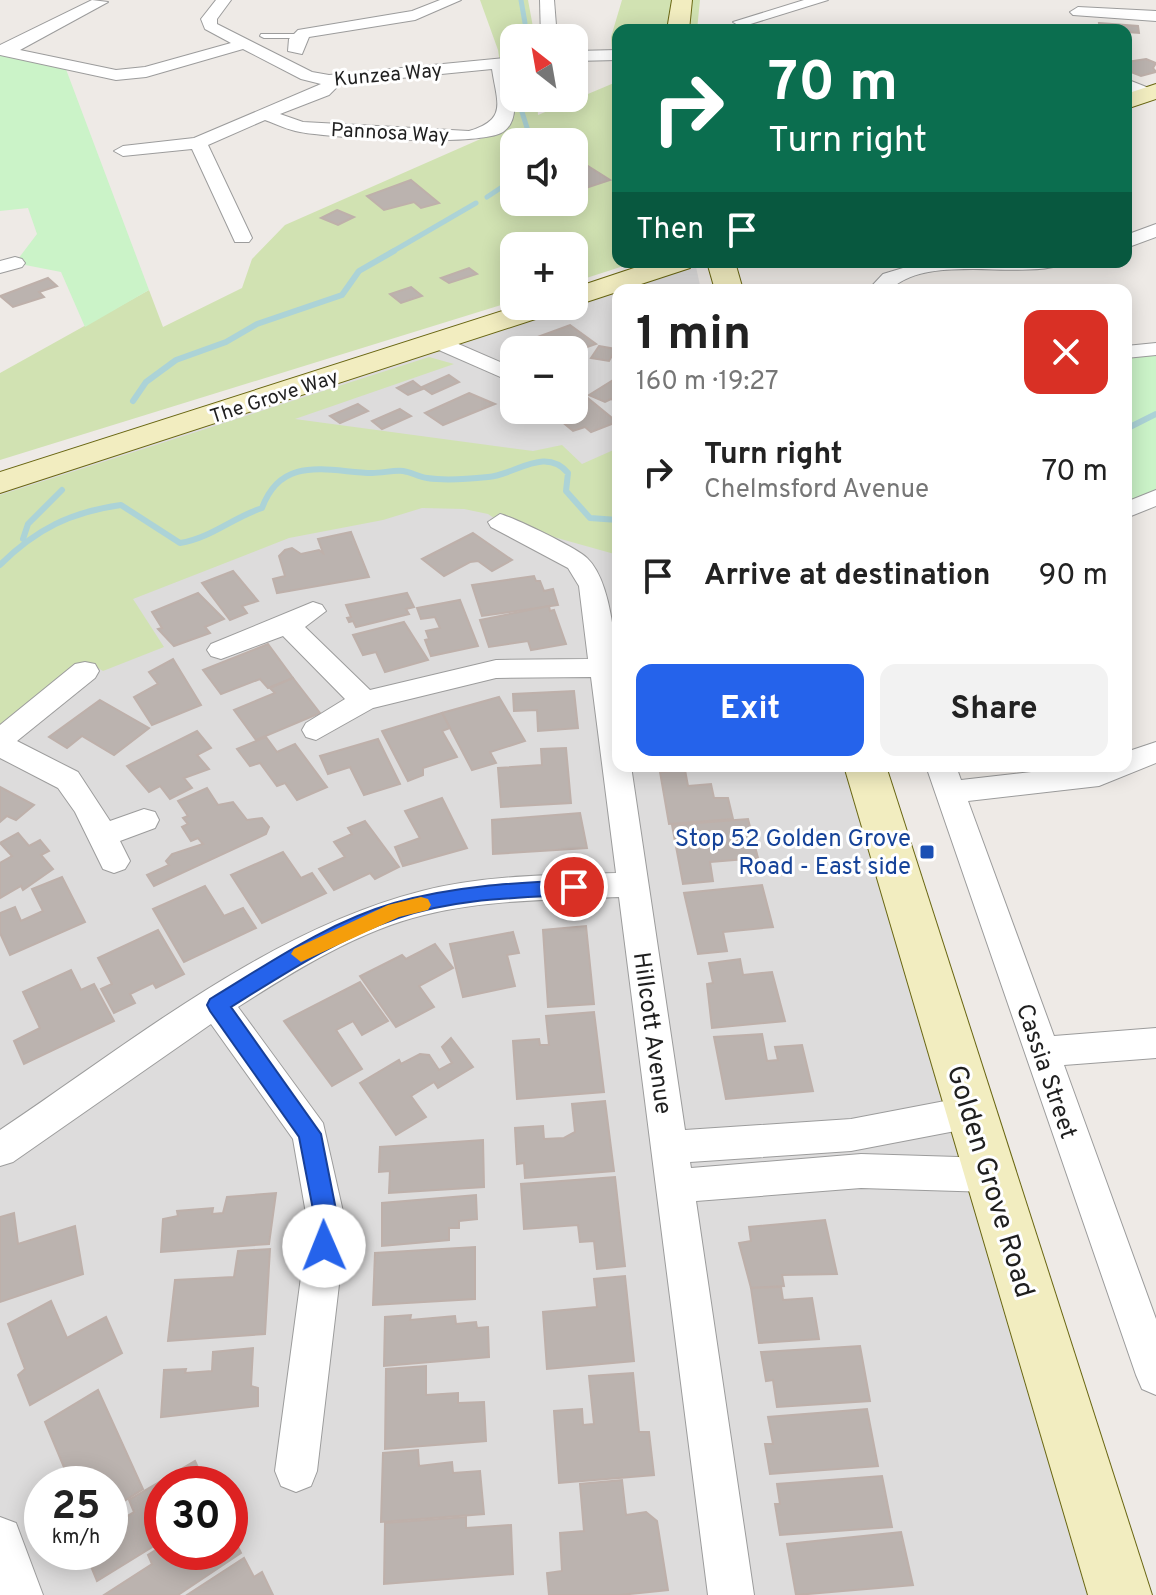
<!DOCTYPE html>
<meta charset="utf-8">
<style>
body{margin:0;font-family:Overpass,sans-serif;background:#f2f2f2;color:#222;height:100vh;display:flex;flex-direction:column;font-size:30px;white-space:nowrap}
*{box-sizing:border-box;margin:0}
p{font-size:26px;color:#767676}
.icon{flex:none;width:44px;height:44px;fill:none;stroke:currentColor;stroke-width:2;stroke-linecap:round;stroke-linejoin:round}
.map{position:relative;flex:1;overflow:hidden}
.details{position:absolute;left:612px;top:284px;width:520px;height:488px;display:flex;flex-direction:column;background:#fff;border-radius:16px;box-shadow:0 4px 20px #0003}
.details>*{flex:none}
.top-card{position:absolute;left:612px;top:24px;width:520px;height:244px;border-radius:16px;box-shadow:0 4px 20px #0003;background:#0b6e4f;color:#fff;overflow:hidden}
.needle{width:52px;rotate:329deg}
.tools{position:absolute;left:500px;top:24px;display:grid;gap:16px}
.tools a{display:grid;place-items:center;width:88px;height:88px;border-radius:16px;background:#fff;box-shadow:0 4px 20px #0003;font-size:40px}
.speed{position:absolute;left:24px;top:1466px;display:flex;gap:16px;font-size:40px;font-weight:700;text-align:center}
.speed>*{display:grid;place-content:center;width:104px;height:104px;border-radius:50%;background:#fff;box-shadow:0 4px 20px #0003;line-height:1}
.speed small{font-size:20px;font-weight:400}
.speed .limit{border:12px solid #d22;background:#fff;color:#111}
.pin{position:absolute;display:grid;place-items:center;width:68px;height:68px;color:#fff;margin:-34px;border:4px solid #fff;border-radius:50%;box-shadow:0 2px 8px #0007}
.me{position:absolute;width:88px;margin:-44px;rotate:359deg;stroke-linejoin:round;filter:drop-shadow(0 0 6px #0008)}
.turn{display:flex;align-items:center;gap:28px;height:168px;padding:0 24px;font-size:36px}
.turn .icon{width:104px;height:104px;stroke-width:2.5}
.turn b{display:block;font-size:56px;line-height:68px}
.then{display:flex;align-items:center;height:76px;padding:0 24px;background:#0003;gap:16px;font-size:30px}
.round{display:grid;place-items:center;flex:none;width:84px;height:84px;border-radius:16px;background:#f2f2f2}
.overview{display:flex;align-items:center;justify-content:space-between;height:136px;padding:0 24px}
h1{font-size:48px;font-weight:700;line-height:60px}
.action{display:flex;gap:16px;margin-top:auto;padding:16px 24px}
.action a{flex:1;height:92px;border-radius:16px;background:#2563eb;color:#fff;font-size:32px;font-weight:700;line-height:92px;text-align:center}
.action a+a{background:#f2f2f2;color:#222}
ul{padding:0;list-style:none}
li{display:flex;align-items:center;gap:24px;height:104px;padding:0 24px}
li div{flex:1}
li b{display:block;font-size:30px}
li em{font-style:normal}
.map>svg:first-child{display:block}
.residential{fill:#dddcdc;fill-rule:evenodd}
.grass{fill:#d1e2b2;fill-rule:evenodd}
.park{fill:#cbf3c8}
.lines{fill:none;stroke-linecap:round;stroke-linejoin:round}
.stream-far1{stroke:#acd3d7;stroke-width:5}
.stream{stroke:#acd3d7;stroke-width:6}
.building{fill:#bbb3af;stroke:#beb0aa;stroke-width:2}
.service-casing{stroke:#9c9c9c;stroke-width:2}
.minor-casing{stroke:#9c9c9c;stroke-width:2}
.secondary-casing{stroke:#696612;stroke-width:2}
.service{fill:#fff;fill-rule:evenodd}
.minor{fill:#fff;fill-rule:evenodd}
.secondary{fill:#f2edc0;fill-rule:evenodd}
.route{fill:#2563eb;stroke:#184099;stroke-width:2}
.slow{fill:#f59e0b}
.transit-dot{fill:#1a4fb4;stroke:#fff;stroke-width:3}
.labels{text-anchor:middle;stroke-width:6;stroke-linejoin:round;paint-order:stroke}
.far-street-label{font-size:20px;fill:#1f1f1f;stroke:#fff}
.transit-label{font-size:24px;fill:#164399;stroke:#fff;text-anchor:end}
.street-label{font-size:24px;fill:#1f1f1f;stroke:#fff}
.near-street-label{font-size:28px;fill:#1f1f1f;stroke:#fff}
</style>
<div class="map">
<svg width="1156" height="1595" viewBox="0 0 1156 1595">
<rect width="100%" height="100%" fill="#eeeae6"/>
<path class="residential" d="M680,262H695L701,290H618V766H865L1120,1595H0V483L547,306H574ZM514,350H574V410H514ZM42,1484H110V1552H42ZM162,1484H230V1552H162Z"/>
<g class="grass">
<path d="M480,0H528L535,38H514V98H537L538,115L614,83L611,37L622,0H700L697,30H618V262H636L574,282V246H514V301L0,460V373L149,290L163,327L242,288L252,259L285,225L510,126L498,50ZM514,142H574V202H514Z"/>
<path d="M429,357L454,364L295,419L533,451L562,445L582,464L618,448V555L500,522L488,514L464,509L422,508L383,520L289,538L133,599L164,647L103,671L93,665L0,740V495Z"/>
</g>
<g class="park">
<path d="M0,50L64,64L149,290L85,327L61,272L15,263L37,234L28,208L0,211Z"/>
<path d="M1156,349V498L1126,511V352Z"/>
</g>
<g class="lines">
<g class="stream-far1">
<path d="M521,0L525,23"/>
<path d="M525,35L527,38"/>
<path d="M525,98L522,112L529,134"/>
<path d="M487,197L514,179"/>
<path d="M390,253L476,203"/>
</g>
<g class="stream">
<path d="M133,401L146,382L176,360L226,342L257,324L342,295L359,271L394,251"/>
<path d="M1126,429L1156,414"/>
<path d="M23,539L28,524L62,490"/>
<path d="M0,565C36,529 71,512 121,505L180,543C211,538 232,518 262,508C282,454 329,472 372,473C383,473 393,470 403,471C411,472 419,477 427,478C446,481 469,479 488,477C515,475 545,446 568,473L566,491L590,518L618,520"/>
</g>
</g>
<g class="building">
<path d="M1099,23L1138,26L1139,33L1100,30Z"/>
<path d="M1146,59L1156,63L1153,68L1156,72L1141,76L1126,70V62Z"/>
<path d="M588,166L610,180L583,189L574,183V170Z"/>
<path d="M411,180L439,203L421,208L414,202L384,210L367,196Z"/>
<path d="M337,210L354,217L338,225L321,218Z"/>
<path d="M469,268L477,274L449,283L441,278Z"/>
<path d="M48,278L57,286L39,292L44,297L13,307L0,296Z"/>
<path d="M411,287L422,296L401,303L390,294Z"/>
<path d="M570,325L596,344L579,350L571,344L564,347L568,350H531L521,343Z"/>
<path d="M599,346L616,349L609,361L591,358Z"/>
<path d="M449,375L459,382L432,394L422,387Z"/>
<path d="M618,377V403L611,399L605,402L589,395Z"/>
<path d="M413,381L423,389L408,395L397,388Z"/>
<path d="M578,390L617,422L591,432L585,427L573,431L555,416L547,418L538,410H574V392Z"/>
<path d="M469,393L495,404L443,425L425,413Z"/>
<path d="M358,404L368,411L340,423L330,416Z"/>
<path d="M400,409L411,416L382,429L372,421Z"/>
<path d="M351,532L369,577L277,593L273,579L285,576L279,556L285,550L292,548L301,554L319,550L323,553L318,539Z"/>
<path d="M473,533L512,560L492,571L478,561L470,562L444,576L422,559Z"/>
<path d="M233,571L258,601L242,606L247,613L230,620L202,583Z"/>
<path d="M534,576L536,581H540L544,591L553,589L558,605L482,616L472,585Z"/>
<path d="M198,593L224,619L205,627L210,633L174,646L158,629L162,628L152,612Z"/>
<path d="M407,593L414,607L406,609L409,614L356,627L353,621L349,622L347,618L351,617L346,605Z"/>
<path d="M460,600L478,646L431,656L425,640L429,639L426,631L440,628L435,617L421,619L417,608Z"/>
<path d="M549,606L550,611L554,610L566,644L531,650L528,641L489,647L480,620Z"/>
<path d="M404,622L428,660L385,672L376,652L363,655L353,635Z"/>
<path d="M268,644L293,678L268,688L260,679L221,694L203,670Z"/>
<path d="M173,659L201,705L152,725L134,697L158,684L149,672Z"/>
<path d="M293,678L320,713L256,740L234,710L275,693L270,688Z"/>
<path d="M574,691L578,728L538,731L537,710L514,711L513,694Z"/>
<path d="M499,697L525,741L490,752L496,763L472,770L442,713Z"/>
<path d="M100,700L149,728L114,755L82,736L67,748L49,737Z"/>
<path d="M442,713L450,728L442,731L457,757L423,768V775L408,781L382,731Z"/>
<path d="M197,731L211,748L197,755L209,769L184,778L192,788L170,799L160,786L149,792L127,766Z"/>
<path d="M266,737L277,752L295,744L327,787L297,800L285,783L277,786L260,763L250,766L237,749Z"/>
<path d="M378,739L400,784L364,795L350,767L328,774L320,756Z"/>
<path d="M566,748L571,803L501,807L498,768L542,765L541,749Z"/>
<path d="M685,770L688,786L711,784L714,798H728L733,819L669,824L660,772Z"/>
<path d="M0,787L34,805L16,820L7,816L0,822Z"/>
<path d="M207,788L218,805L233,802L247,820L262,818L269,827L266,834L154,886L147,875L169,865L166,861L172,854L203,844L198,838L191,841L182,827L188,824L183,818L188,816L178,801Z"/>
<path d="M442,798L467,848L403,866L395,847L420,838L405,811Z"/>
<path d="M580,813L587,848L493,854L492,820Z"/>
<path d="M748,819L758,858L710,862L713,881L683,884L672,825Z"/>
<path d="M365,821L399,867L375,879L370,873L334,890L319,869L345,857L334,842L352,834L348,828Z"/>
<path d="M18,833L29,846L40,840L49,851L41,855L53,869L23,890L21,886L0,898V863L12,856L0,843Z"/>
<path d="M283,852L301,878L312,873L326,893L262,923L231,875Z"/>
<path d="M62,877L85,922L10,955L0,933V913L15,907L21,921L43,911L32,889Z"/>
<path d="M762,885L773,927L723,932L727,951L698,954L684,893Z"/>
<path d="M205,886L224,916L243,908L256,928L184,962L153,909Z"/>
<path d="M586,926L594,1004L548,1007L543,930Z"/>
<path d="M158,930L184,974L156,988L153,983L130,994L135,1003L114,1013L101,989L112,984L98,958Z"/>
<path d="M513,932L519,953L507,955L515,986L463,997L450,944Z"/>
<path d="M435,944L453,968L419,986L434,1007L396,1027L360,976L402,955L406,959Z"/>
<path d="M740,959L743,975L772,972L785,1021L712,1028L707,984L713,983L709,963Z"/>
<path d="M71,970L81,990L94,984L114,1021L24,1064L14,1041L40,1028L23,992Z"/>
<path d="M360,982L388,1021L362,1035L353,1021L336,1030L362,1069L332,1086L284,1021Z"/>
<path d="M594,1012L604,1092L517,1099L513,1041L539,1039L540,1045H549L546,1016Z"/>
<path d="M762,1034L767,1061L778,1060L775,1047L802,1045L813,1091L726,1099L714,1037Z"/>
<path d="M451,1038L473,1067L438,1088L434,1082L411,1096L426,1117L396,1135L360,1083L399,1060L401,1064L420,1054L429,1055L439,1070L452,1063L442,1047Z"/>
<path d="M605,1101L614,1171L525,1178L524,1163L517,1164L515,1128L543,1126L544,1139L564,1138L575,1132L572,1104Z"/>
<path d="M483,1140L484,1187L389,1193L390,1171L379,1172L380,1147Z"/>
<path d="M615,1177L625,1266L597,1269L594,1241L580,1242L578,1225L524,1229L521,1184Z"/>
<path d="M276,1193L269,1244L161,1252L163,1219L178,1216L177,1211L213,1208L212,1214L223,1213L227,1197Z"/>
<path d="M476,1195L477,1219L459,1221V1228H449V1240L382,1246V1203Z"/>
<path d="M14,1213L18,1244L75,1226L83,1274L0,1302V1217Z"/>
<path d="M825,1220L837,1274L782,1275L784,1286L751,1288L739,1243L751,1241L749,1227Z"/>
<path d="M475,1247V1299L373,1305L375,1253Z"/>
<path d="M270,1249L265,1334L168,1341L175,1280L234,1277L238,1251Z"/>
<path d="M625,1276L634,1361L547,1369L543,1312L597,1307L594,1279Z"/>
<path d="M781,1287L783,1300L812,1298L819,1339L759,1343L751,1288Z"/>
<path d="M51,1301L67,1338L106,1317L122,1353L30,1405L18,1375L25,1369L8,1324Z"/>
<path d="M411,1315L410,1320L455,1316L456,1324L476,1322L477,1328L488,1327L489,1357L384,1366L385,1317Z"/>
<path d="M860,1346L870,1401L777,1407L773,1380L766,1381L761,1352Z"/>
<path d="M253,1348L251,1386L258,1388V1406L161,1417L164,1370L186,1369L185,1373L212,1371L213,1352Z"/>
<path d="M426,1366V1395L458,1393V1403L484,1402L486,1441L385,1449L386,1369Z"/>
<path d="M633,1373L639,1432H649L654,1475L559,1483L554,1411L582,1409L583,1425L594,1424L589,1376Z"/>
<path d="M98,1390L143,1489L110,1510V1484H71L45,1422Z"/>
<path d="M867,1409L878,1466L770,1474L765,1444H773L768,1417Z"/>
<path d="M418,1450L419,1466L452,1462L453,1473L480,1471L484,1514L381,1522L383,1453Z"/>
<path d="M195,1461L205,1483L211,1480L213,1484H162V1541L97,1581L90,1564L96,1561L92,1552H110V1526L134,1512L129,1500Z"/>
<path d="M882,1476L892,1527L780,1535L775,1504H780L777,1484Z"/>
<path d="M622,1480L626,1515L646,1512L657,1521L668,1590L620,1595H549L547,1573L562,1571L560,1533L584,1531L580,1484Z"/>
<path d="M466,1517V1528L511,1525L513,1574L384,1584L385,1523Z"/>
<path d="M230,1531L241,1553L178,1595H104L152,1564L148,1555L162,1546V1552H230Z"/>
<path d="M901,1532L913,1585L796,1595L787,1544Z"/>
<path d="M244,1558L254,1577L262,1572L273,1595H187Z"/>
</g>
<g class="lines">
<g class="service-casing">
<path id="service" d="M261,34H299L303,36L299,38H264L260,36Z"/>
</g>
<g class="minor-casing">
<g id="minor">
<path d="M92,0L108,2L20,50L116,70L145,67L231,43L205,29L201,19L216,0H231L217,19V24L312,72L329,75L514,57V67H508C511,86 523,118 503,132C480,147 332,138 300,132C288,130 276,124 265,120L208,145L252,238L249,242H235L192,149L123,156L114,151L123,146L194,138L321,84L301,79L243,49L146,77L116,80L0,55V45ZM492,69C497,103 508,119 469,131L303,122L280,114L329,95L340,84Z"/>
<path d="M440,0H461L415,20L309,37L302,54L288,51L289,39L298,30L412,11Z"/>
<path d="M540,0H554L557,38H541Z"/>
<path d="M804,0H828L741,27L733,22Z"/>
<path d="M1078,7L1156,11V21L1073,15L1070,12Z"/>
<path d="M618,50V60L574,61V51Z"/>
<path d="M1126,79L1154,90L1156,95L1148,99L1126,90Z"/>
<path d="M1156,224V237L1126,248V235Z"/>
<path d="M15,257L22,259L25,263L22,267L0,273V261Z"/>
<path d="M923,262H1061L1058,266C1011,278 926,254 890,290H868L883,274Z"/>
<path d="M440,336L514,368V383L432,347L429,342L432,337Z"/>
<path d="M1156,343V355L1126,358V346Z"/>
<path d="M1156,490V506L1126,518V502Z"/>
<path d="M500,514C515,518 577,548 587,558C623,592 618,717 618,766H631L685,1130L851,1119L971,1096L984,1101L989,1112L984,1123L971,1128L851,1151L690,1162L691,1168L861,1154L990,1158L1003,1163L1009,1175L1003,1187L990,1192L861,1188L696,1201L754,1595H708L619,897C554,900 488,899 424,915C358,931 294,971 238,1007L323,1123L346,1225L317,1471L311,1486L296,1492L281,1486L275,1471L308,1225L293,1139L211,1024L13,1162L0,1166V1130C132,1042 266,931 422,891C485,875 551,875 616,873L591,677L496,678L373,708L316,740L306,737L302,730L306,723L345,699L283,636L221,659L211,656L207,650L211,644L313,602L322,605L326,611L305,627L370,690L496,660L588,659L579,586L568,568L491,527L488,522Z"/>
<path d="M85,662L95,664L99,671L95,678L17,741L78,772L110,821L144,809L155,812L159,820L155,828L120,841L130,861L125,869L114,873L103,869L75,812L58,788L0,758V725L75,664Z"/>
<path d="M1156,742V763L1099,786L968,801L1054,1036L1156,1028V1058L1064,1065L1156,1319V1395L1142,1389L1136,1375L926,766H956L961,780L1084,766H1126V752Z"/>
<path d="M0,1517L16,1523L43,1595H0Z"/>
</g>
</g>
<g class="secondary-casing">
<g id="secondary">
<path d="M672,0H692L689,30H667Z"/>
<path d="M1156,84V99L1126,109V94Z"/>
<path d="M652,262H694L690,268L574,306V288Z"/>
<path d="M707,262H735L743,290H715Z"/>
<path d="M518,306H562L557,312L0,493V472Z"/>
<path d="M844,766H886L1152,1595H1088Z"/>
</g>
</g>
<use href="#service" class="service"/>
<use href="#minor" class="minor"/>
<use href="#secondary" class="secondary"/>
</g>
<path class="route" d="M574,880L584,887L574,895C516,898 455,898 398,918C339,938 284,974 231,1007L321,1134L339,1225L333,1254L324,1257L316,1254L313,1246L316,1225L299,1137L210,1011L207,1005L210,999C268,964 328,922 394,903C453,886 513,883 574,880Z"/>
<path class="slow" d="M421,897L428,899L431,905L428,910L399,917L301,962L291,954L294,949L388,905Z"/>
<rect class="transit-dot" x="919" y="844" width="16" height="16" rx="4"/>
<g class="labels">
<g class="far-street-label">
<text transform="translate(388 74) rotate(-5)" y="7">Kunzea Way</text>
<text transform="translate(390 132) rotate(3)" y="7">Pannosa Way</text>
<text transform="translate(274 396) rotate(-18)" y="7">The Grove Way</text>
</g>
<g class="transit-label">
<text x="911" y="846">Stop 52 Golden Grove<tspan x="911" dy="28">Road - East side</tspan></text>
</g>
<g class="street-label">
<text transform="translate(653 1033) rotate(82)" y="8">Hillcott Avenue</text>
<text transform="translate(1047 1071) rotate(71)" y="8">Cassia Street</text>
</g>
<g class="near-street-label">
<text transform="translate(992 1181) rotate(73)" y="10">Golden Grove Road</text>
</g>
</g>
</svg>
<div class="tools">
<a><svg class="needle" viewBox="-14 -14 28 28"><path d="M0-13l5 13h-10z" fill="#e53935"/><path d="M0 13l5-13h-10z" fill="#767676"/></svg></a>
<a><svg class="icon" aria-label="sound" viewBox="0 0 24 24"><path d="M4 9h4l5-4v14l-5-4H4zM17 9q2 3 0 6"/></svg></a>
<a>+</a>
<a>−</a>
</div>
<div class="speed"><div>25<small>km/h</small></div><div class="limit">30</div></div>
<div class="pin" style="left:574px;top:887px;background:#d93025"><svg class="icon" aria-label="arrive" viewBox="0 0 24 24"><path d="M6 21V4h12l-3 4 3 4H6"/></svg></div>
<svg class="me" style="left:324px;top:1246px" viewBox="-20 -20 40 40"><circle r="19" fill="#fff"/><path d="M0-13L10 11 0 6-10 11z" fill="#2563eb"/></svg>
<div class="top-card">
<div class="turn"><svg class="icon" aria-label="right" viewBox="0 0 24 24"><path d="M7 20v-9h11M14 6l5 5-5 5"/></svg><div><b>70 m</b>Turn right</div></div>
<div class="then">Then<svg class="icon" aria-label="arrive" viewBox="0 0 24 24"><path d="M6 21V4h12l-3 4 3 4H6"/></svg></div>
</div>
<section class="details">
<div class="overview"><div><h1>1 min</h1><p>160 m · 19:27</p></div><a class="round" style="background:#d93025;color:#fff"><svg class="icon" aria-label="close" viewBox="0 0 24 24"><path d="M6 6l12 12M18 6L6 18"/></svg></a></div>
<ul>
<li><svg class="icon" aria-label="right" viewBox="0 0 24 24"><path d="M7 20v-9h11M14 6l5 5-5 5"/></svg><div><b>Turn right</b><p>Chelmsford Avenue</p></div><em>70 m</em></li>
<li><svg class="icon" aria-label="arrive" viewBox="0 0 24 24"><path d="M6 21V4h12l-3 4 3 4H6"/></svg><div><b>Arrive at destination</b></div><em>90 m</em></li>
</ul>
<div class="action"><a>Exit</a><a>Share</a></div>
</section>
</div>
